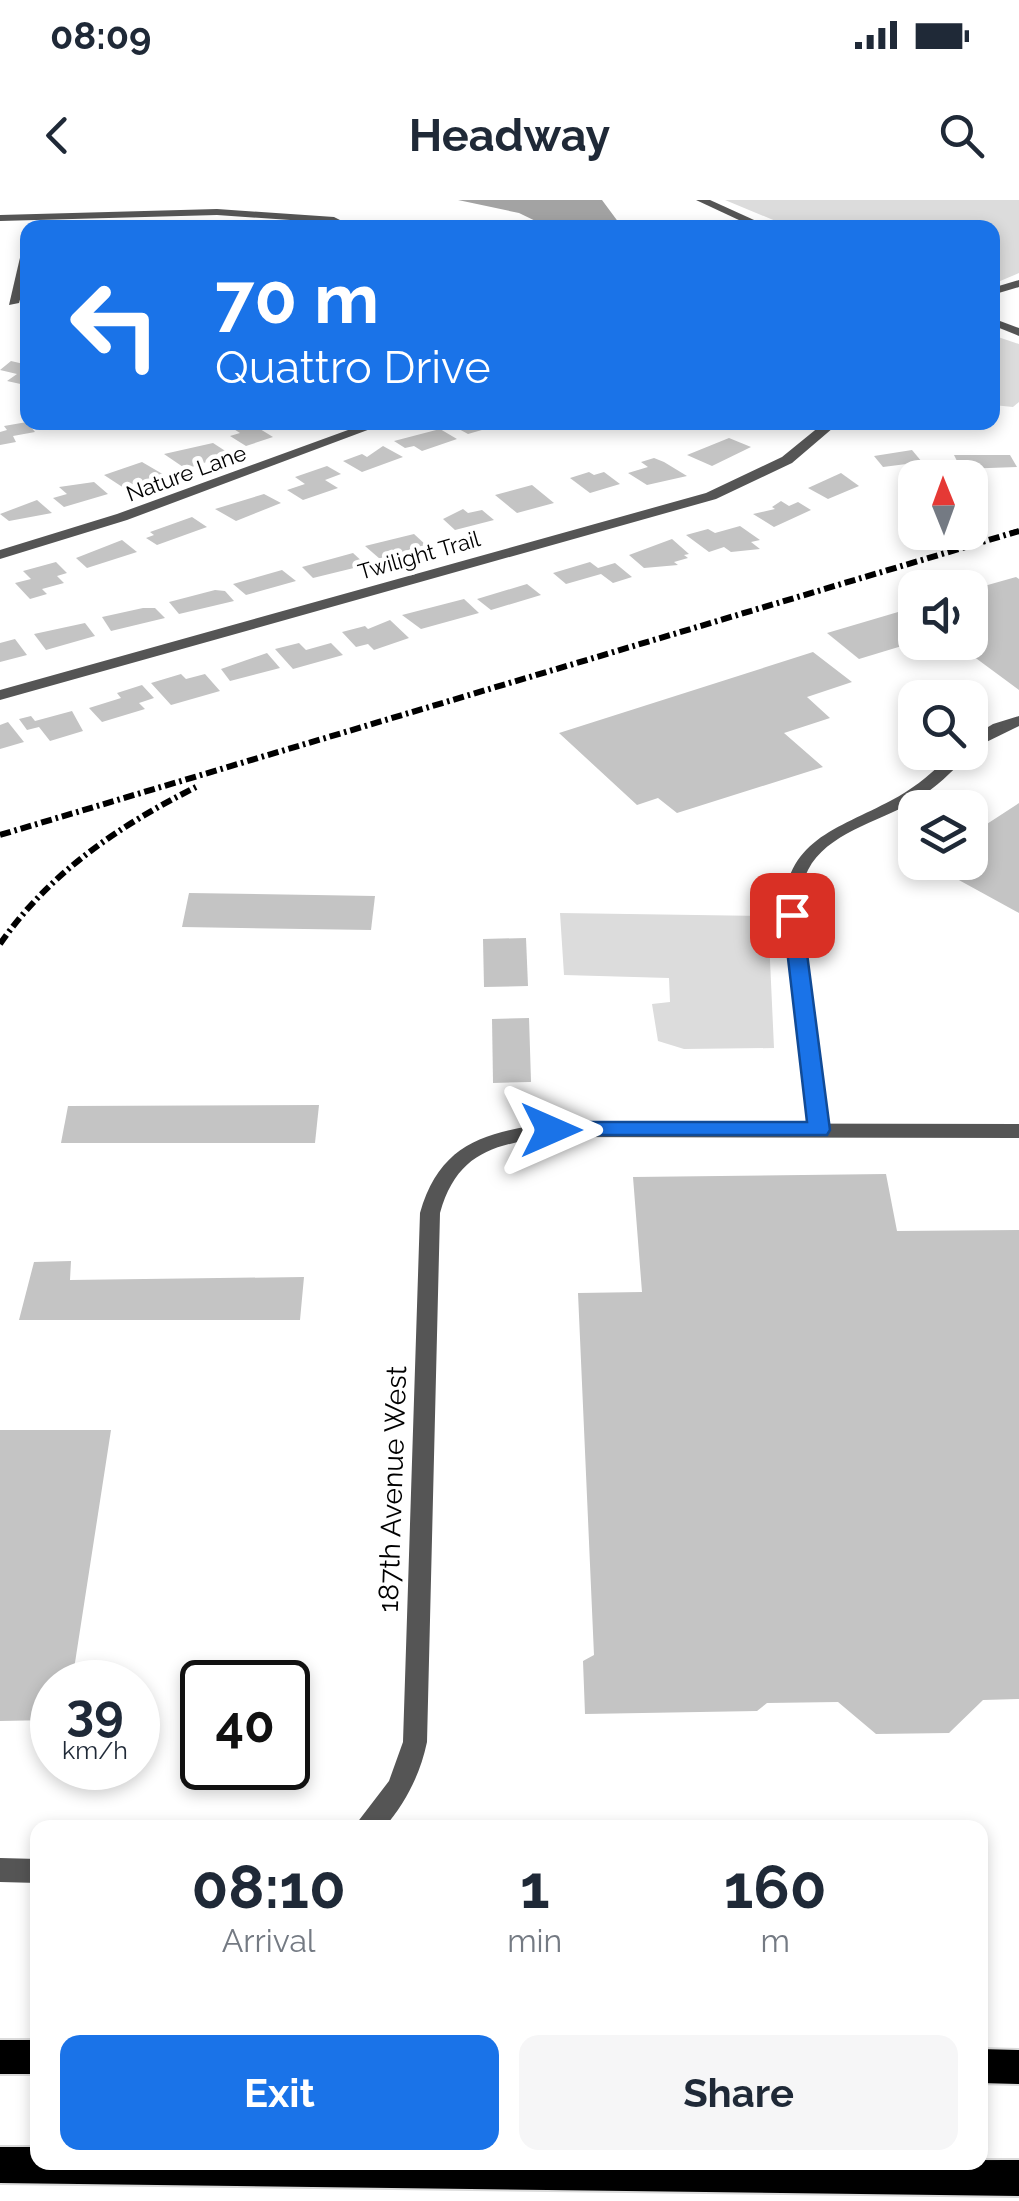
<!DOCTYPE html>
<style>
body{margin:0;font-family:Raleway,sans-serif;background:#f6f6f7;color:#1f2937;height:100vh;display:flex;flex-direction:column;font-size:38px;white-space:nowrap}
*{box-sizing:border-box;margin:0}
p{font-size:32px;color:#747a83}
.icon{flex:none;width:55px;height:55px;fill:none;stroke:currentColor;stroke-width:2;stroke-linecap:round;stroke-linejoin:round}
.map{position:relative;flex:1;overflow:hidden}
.details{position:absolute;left:30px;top:1620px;width:958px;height:350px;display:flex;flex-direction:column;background:#fff;border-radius:20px;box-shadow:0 5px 15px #0003}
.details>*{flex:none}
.banner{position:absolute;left:20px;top:20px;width:980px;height:210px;border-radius:20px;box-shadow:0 5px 15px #0003;background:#1a73e8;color:#fff;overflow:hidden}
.needle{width:65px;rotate:359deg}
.tools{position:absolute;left:898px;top:260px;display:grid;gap:20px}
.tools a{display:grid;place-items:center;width:90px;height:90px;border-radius:20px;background:#fff;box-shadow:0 5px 15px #0003;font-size:50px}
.speed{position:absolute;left:30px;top:1460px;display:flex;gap:20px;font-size:50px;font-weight:700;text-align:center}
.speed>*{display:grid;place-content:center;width:130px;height:130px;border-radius:50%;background:#fff;box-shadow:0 5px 15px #0003;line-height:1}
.speed small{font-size:25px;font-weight:400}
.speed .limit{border:5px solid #111;border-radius:15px;background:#fff;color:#111}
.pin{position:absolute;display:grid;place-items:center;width:85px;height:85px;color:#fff;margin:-42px;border-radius:20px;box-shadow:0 5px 15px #0006}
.me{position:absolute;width:110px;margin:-55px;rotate:90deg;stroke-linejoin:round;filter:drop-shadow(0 0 8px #0008)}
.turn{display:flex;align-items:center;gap:35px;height:210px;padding:0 30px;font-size:45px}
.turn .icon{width:130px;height:130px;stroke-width:2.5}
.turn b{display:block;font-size:70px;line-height:85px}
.eta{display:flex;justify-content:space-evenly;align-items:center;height:170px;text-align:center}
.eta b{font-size:60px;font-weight:700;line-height:70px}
.button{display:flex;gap:20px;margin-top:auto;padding:20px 30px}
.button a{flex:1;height:115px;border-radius:20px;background:#1a73e8;color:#fff;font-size:40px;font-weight:700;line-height:115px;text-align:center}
.button a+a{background:#f6f6f7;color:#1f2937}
.status{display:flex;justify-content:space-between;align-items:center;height:70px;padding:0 50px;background:#fff;direction:ltr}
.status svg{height:28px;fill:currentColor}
header{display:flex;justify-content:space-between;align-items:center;height:130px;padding:0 30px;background:#fff;font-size:45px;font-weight:700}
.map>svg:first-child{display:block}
.green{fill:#dcdcdc}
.water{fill:#a3a3a3}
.building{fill:#c4c4c4}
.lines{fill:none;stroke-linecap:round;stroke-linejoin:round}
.primary-casing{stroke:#dbdbdb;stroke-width:4}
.minor{fill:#555;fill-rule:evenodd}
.tertiary{fill:#555;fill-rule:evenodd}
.primary{fill:#000;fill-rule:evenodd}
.rail-far1{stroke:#000;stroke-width:5;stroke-dasharray:9 2.5 1 2.5;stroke-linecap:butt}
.rail{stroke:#000;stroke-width:6;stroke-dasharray:11 4 2.5 4;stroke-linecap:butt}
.route{fill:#1a73e8;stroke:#114b97;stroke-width:2.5}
.labels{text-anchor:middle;stroke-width:9;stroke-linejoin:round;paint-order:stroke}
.far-street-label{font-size:22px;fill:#000;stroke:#fff}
.street-label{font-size:28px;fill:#000;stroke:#fff}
</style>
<div class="status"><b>08:09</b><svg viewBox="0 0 49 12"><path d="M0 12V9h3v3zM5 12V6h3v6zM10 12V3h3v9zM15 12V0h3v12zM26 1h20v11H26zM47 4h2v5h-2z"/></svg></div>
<header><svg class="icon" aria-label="back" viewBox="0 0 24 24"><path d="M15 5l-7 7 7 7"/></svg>Headway<svg class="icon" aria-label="search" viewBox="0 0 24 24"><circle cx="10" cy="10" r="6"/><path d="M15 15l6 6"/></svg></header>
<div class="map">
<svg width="1019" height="2001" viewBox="0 0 1019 2001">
<rect width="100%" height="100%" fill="#fff"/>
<g class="green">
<path d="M725,0H1019V73L993,84L992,28L790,27Z"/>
<path d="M992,135L1019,144V202L1013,207L993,205Z"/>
<path d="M560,713L768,716L774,848L684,849L658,841L652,804L670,802L669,778L564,775Z"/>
</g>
<path class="water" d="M458,0H602L622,27H548L519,13Z"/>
<g class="building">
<path d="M11,161L28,165L25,185L7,181L17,174L0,170Z"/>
<path d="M27,222L35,232L13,236L16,242L0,245V232L7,230L4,226Z"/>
<path d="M238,222H264L269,226L260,229L273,237L246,246L230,236L240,233L229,226Z"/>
<path d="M446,222H506V223L468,234Z"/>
<path d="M440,229L457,239L422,251L414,246L405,248L394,241Z"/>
<path d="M729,238L751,247L712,266L687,255Z"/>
<path d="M213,243L230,254L186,269L164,254Z"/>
<path d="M383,246L403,257L362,272L343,261L362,254L367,257Z"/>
<path d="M912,250L922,262L883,267L874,256Z"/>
<path d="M954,255H1010L1017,267L961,269Z"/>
<path d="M654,258L664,262L687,276L647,285L628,273L648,267L641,262Z"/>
<path d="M142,262L166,276L127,290L104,275Z"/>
<path d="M327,266L341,274L325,280L338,288L303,300L287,290L305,284L295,277Z"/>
<path d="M589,272L594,275L604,272L620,284L590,293L570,278Z"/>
<path d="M841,273L859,286L828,299L808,288Z"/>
<path d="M94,282L108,294L64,307L53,298L67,294L59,287Z"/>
<path d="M532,285L554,303L517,313L495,295Z"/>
<path d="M264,294L281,303L236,321L215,309Z"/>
<path d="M37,300L52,313L9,321L0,314Z"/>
<path d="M781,301L789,306L798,302L811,310L774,327L753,314L775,309L772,307Z"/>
<path d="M463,309L468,313L482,310L494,320L455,330L443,319Z"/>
<path d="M192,317L207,327L157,345L146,338L154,335L150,332Z"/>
<path d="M740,326L760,340L751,342L760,349L731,352L724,347L709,352L686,335L708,329L715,333Z"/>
<path d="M414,334L427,346L380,359L365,346Z"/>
<path d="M672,339L689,354L684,355L688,358L674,362L678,365L644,368L629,355Z"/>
<path d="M122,340L137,352L87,368L76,358Z"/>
<path d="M353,353L366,365L313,378L302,367Z"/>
<path d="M56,362L67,373L57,376L64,383L42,389L47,394L30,399L15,383L31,379L23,371Z"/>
<path d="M590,362L598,368L615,363L632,377L613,383L601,374L566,384L553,373Z"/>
<path d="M282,370L296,381L246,395L233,384Z"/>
<path d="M1016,377L1019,379V490L954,442H970V390Z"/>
<path d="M527,384L541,395L491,410L477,399Z"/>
<path d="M215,390L225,391L234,401L179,414L169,402Z"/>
<path d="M464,399L479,413L421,429L402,415Z"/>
<path d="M915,407V442L859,459L827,433Z"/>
<path d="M143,408H155L165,418L111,431L102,417Z"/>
<path d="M390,420L409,438L374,450L368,444L356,447L342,432L365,426L368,429Z"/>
<path d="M85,423L95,436L46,450L34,434Z"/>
<path d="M15,439L27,455L0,462V443Z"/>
<path d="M299,443L306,450L331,443L343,455L293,469L275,449Z"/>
<path d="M813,452L852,482L807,497L830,518L784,533L823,567L677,613L658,598L637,605L559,533Z"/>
<path d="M267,453L280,468L230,481L221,469Z"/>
<path d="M181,474L186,479L205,474L220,491L171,505L151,483Z"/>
<path d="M142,485L154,498L139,503L145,509L102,522L89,508L121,498L117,493Z"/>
<path d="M72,511L83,531L50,541L39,527L27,530L19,519L31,516L35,521Z"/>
<path d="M8,522L24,542L0,549V525Z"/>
<path d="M1019,603V713L926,662H970V635Z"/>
<path d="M189,693L375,696L371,730L182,727Z"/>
<path d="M526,738L528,786L484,787L483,739Z"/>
<path d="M529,818L531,882L493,883L492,819Z"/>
<path d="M319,905L315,943H61L68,906Z"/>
<path d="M886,974L897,1031L1019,1030V1499L983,1500L949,1533L876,1534L838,1502L767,1503L757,1511L585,1514L583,1461L594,1455L578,1093L642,1092L633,977Z"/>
<path d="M71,1061L70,1080L304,1077L300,1120H19L34,1062Z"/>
<path d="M0,1230H111L72,1482H52V1520L0,1521Z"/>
</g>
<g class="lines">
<g class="primary-casing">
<g id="primary">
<rect x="0" y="1840" width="38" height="34"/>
<path d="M980,1849L1019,1850V1884L980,1883Z"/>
<path d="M0,1947H38V1962L1019,1960V1996L0,1983Z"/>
</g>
</g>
<g class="minor">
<path d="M217,9L334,17L340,20L334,23L217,15L0,21V15Z"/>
<path d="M28,46V71L19,103L9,105L22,49Z"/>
<path d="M1019,80V87L992,95V88Z"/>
<path d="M370,222H389L127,320L0,359V350L117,314Z"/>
<path d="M825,222H840L792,263L716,299L0,500V490L706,293L782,257Z"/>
<path d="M1019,516V526L970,550V538L993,524Z"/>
<path d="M953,552H970C953,572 933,590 911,603C878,622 827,633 808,670C801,684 801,699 802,715L829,930L819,937L812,935L784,715C783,640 836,630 892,600C915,588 935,571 953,552Z"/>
</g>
<g class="tertiary">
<path d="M696,0H710L772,28H756Z"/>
<path d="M992,118L1019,128V136L992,125Z"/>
<path d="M551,923L1019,924V938L551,937C494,944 457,953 440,1013L427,1542C420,1575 406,1602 384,1628H353L389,1581L403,1542L420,1013C440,943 485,932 551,923Z"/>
<path d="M0,1658L38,1659V1683L0,1682Z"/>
</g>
<use href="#primary" class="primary"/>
<path class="rail-far1" d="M1011,333L1019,331"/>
<g class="rail">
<path d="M0,635L1019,331"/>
<path d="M0,744C50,672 119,626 196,587"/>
</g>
</g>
<path class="route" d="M792,709L802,715L830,930L827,935H543L540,930L551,922H807L783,715Z"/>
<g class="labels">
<g class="far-street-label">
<text transform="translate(186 273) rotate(-20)" y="8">Nature Lane</text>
<text transform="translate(419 355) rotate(-16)" y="8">Twilight Trail</text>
</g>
<g class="street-label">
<text transform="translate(392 1289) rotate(-88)" y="10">187th Avenue West</text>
</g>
</g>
</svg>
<div class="tools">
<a><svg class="needle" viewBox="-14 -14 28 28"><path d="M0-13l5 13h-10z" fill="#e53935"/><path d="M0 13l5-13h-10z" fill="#747a83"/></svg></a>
<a><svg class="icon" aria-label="sound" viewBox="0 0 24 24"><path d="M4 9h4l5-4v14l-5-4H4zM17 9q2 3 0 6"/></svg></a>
<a><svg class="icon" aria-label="search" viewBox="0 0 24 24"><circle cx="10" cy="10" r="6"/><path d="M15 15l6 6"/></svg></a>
<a><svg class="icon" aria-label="layers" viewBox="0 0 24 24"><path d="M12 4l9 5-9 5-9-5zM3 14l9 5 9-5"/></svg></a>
</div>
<div class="speed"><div>39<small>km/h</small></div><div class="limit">40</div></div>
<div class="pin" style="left:792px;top:715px;background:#d93025"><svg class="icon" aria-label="arrive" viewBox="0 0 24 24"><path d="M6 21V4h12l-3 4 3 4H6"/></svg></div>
<svg class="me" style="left:551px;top:930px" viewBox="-20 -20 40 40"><path d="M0-17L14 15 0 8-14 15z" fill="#1a73e8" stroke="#fff" stroke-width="4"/></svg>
<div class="banner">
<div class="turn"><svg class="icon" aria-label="left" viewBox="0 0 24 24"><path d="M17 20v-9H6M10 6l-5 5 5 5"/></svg><div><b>70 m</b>Quattro Drive</div></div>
</div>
<section class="details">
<div class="eta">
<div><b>08:10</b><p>Arrival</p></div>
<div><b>1</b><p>min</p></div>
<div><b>160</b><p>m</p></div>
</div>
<div class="button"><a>Exit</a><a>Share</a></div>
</section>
</div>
